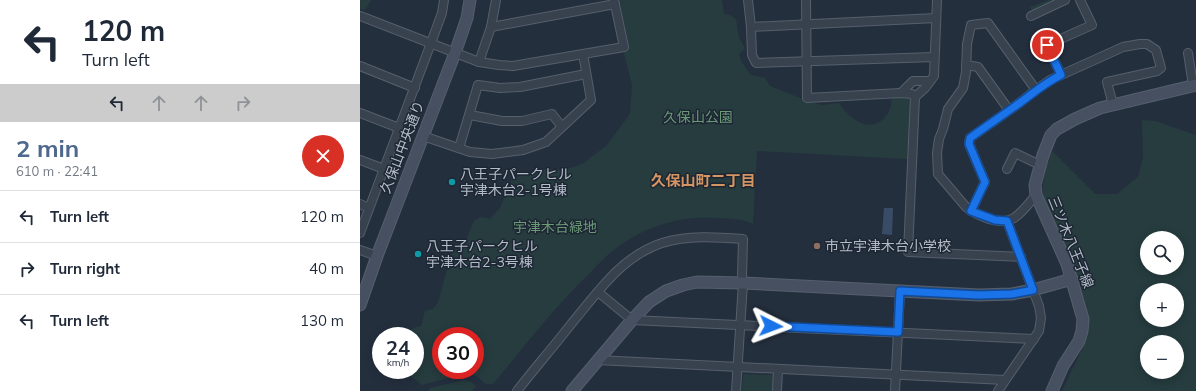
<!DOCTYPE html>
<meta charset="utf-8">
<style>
body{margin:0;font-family:Mulish,"Noto Sans JP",sans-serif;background:#f2f2f3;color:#1f2937;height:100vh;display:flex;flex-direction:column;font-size:15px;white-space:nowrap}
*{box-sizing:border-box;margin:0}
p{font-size:13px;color:#747a83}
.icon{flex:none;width:22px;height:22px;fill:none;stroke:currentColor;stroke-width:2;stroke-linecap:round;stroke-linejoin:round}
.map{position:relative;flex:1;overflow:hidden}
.drawer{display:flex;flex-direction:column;background:#fff;width:360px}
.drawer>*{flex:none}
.banner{background:#fff;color:#1f2937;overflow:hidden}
.fabs{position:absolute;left:780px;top:231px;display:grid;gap:8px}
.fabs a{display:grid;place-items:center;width:44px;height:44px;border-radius:50%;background:#fff;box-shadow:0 2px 10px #0003;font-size:20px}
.speed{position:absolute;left:12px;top:327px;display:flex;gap:8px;font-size:20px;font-weight:700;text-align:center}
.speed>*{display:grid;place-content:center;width:52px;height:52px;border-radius:50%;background:#fff;box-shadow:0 2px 10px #0003;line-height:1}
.speed small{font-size:10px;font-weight:400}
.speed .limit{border:6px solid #d22;background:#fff;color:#111}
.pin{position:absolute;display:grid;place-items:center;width:34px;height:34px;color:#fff;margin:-17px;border:2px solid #fff;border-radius:50%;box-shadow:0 1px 4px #0007}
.me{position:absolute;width:44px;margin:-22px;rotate:93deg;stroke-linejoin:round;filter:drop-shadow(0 0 3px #0008)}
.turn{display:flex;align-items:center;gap:14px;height:84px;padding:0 16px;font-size:18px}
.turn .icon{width:52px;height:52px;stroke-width:2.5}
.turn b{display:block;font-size:28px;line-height:34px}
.lanes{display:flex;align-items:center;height:38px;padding:0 16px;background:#0003;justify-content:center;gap:20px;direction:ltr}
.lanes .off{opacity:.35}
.round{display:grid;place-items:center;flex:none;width:42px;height:42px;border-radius:21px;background:#f2f2f3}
.overview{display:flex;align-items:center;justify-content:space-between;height:68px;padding:0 16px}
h1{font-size:24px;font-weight:700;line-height:30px;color:#4f688e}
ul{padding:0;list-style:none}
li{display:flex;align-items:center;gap:12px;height:52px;padding:0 16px;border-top:1px solid #e0e1e3}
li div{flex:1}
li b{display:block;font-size:15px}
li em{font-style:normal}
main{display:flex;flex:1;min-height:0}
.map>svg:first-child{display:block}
.green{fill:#263c3f;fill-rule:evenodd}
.water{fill:#394c67}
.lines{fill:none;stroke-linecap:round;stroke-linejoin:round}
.street-casing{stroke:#565f6c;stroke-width:10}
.secondary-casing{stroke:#565f6c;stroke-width:13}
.street{stroke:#38414e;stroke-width:8}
.secondary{stroke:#465061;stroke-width:11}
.route-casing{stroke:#114b97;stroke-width:10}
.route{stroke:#1a73e8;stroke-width:7}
.culture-dot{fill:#0f9aa8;stroke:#1d2633;stroke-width:1.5}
.education-dot{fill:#8d6e63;stroke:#1d2633;stroke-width:1.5}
.labels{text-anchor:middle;stroke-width:3;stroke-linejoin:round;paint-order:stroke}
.park-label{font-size:14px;fill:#6b9a76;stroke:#1d2633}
.street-label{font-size:14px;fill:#b4bcc9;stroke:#1d2633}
.poi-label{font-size:14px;fill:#b4bcc9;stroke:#1d2633;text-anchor:start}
.neighbourhood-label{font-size:15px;font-weight:bold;fill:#d59563;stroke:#1d2633}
</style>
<main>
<section class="drawer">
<div class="banner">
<div class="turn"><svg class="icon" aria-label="left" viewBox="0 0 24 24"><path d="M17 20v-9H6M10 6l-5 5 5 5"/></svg><div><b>120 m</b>Turn left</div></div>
<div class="lanes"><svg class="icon" aria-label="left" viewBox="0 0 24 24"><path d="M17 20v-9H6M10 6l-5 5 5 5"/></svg><svg class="icon off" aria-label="ahead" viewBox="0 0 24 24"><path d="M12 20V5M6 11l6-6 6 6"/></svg><svg class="icon off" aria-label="ahead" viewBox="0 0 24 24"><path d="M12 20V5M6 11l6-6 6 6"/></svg><svg class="icon off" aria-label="right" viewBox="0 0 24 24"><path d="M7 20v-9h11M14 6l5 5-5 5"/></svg></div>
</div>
<div class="overview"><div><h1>2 min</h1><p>610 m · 22:41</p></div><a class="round" style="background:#d93025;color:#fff"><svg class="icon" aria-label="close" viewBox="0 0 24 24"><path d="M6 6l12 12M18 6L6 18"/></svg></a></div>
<ul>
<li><svg class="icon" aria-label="left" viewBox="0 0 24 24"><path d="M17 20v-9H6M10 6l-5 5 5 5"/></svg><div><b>Turn left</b></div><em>120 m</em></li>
<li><svg class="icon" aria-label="right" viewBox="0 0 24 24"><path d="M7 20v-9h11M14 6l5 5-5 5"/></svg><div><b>Turn right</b></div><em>40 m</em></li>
<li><svg class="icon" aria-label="left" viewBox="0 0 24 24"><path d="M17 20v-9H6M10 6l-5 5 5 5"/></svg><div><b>Turn left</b></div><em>130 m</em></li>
</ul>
</section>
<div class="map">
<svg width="836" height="391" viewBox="0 0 836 391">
<rect width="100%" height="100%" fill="#242f3e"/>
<g class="green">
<path d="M0,0H11L5,10L0,9Z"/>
<path d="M259,0H362L364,14L370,15L376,19L379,37L385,49L379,54L381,61L391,75L405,78L410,86L448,101L461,105L479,103C488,116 505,132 521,121C525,118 529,113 530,108C532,104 531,99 532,95L550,97L552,99L547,159L397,151L393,224C382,218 369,219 357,218C325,215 292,224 265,242C252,250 241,261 231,272C195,306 165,346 133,384H126L116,376L106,373L62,385L43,370H55V336H46C49,329 54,327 61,326L65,311L73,309L78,302L92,252L104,245L114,221L121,217L130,219L140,208L152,179L179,169L204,170L222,164L246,146L270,114L272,85L263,50L269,46ZM81,336H115V370H81Z"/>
<path d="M689,0H705L674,15L670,7Z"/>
<path d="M782,120L795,121L836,135V391H702L723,347L727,307L682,192L689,148L735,194H757L778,177L783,158ZM787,238H817V268H787ZM787,290H817V320H787ZM787,342H817V372H787Z"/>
<path d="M383,374L415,375V391H382Z"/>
<path d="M104,380L111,382L116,386L112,391H68L70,388Z"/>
</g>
<path class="water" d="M524,208H533L532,235L522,234Z"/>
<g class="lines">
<g class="street-casing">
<g id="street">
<path d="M388,0L391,27L392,55L396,63L574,57"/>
<path d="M446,0L447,98L541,93L552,94L555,97L565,88L574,76L577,0"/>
<path d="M0,16L119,62L139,65L153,66L264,47L254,0"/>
<path d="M671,16L705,0"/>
<path d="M131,27L255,4"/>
<path d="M391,27L576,18"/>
<path d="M828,53L833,85"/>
<path d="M119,62L131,27L136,0"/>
<path d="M606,65L618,67L649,110"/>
<path d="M0,66L55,88"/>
<path d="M701,75L687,45L732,25L720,0"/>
<path d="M541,93L553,81H570"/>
<path d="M555,97L548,252L661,257"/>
<path d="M0,113L39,128"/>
<path d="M110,115L142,121H162L192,114L202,127"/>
<path d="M63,136L110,152L132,154L163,150L186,142L231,100L223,54"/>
<path d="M99,148L118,85L140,88L160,87L226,74"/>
<path d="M0,160L24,169"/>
<path d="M647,169L655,153L680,165"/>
<path d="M676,195C670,202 662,213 654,218C640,226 617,216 606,207L578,174L577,153L579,139L583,129L588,109L603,88L606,72L607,44L611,25L628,23L676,90"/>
<path d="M0,204L9,208"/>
<path d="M611,211L625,182L609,144L610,138L654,107L676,90L690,80L701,75L763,47L780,44H787L796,50L801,68L797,71L747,82L753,105"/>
<path d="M0,233L71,43L82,13L84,0"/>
<path d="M0,250L17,256"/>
<path d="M238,292L272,320L674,339"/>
<path d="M237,360L645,380"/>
<path d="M157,391C175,368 194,346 212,323C238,292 262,256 302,243C328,235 356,237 383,239L382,277L383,283L376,391"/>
<path d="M417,391L418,369"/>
<path d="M535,391L540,291"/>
<path d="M638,391L679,331L681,318L679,306L647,221"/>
</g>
</g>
<g class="secondary-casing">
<g id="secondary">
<path d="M0,305L17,256L95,53L107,18L110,0"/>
<path d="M212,391L272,320L289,302L306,291L323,285L337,282L383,283L619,295L652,294L673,290L712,279"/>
<path d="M692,391L703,366L719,341L722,331L723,319L707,264L676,195L675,185L683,155L691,135L697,129L715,119L740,108L836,85"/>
</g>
</g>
<use href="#street" class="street"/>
<use href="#secondary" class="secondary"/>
</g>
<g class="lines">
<g class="route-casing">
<path id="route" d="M411,326L538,332L540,291L619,295L652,294L673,290L647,221L635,220L611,211L625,182L609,144L610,138C625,127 640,117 654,107C670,96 684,83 701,75L687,45"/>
</g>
<use href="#route" class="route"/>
</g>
<g class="culture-dot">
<circle cx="92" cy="182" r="4"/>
<circle cx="58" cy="254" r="4"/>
</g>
<circle class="education-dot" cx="457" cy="246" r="4"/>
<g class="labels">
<g class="park-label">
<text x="338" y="122">久保山公園</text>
<text x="195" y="232">宇津木台緑地</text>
</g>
<g class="street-label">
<text transform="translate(42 147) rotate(-69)" y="5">久保山中央通り</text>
<text transform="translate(711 242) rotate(68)" y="5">三ツ木八王子線</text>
</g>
<g class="poi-label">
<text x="100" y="179">八王子パークヒル<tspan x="100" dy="16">宇津木台2-1号棟</tspan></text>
<text x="66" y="251">八王子パークヒル<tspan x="66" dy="16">宇津木台2-3号棟</tspan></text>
<text x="465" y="251">市立宇津木台小学校</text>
</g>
<g class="neighbourhood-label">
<text x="343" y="186">久保山町二丁目</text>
</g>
</g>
</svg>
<div class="fabs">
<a><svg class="icon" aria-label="search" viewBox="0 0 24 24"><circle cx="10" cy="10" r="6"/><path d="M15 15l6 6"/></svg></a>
<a>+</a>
<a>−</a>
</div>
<div class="speed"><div>24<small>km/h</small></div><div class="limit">30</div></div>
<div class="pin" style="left:687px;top:45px;background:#d93025"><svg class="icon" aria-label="arrive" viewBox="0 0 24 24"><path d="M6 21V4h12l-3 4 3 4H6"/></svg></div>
<svg class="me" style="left:411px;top:326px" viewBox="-20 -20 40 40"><path d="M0-17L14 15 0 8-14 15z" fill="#1a73e8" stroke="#fff" stroke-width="4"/></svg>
</div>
</main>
